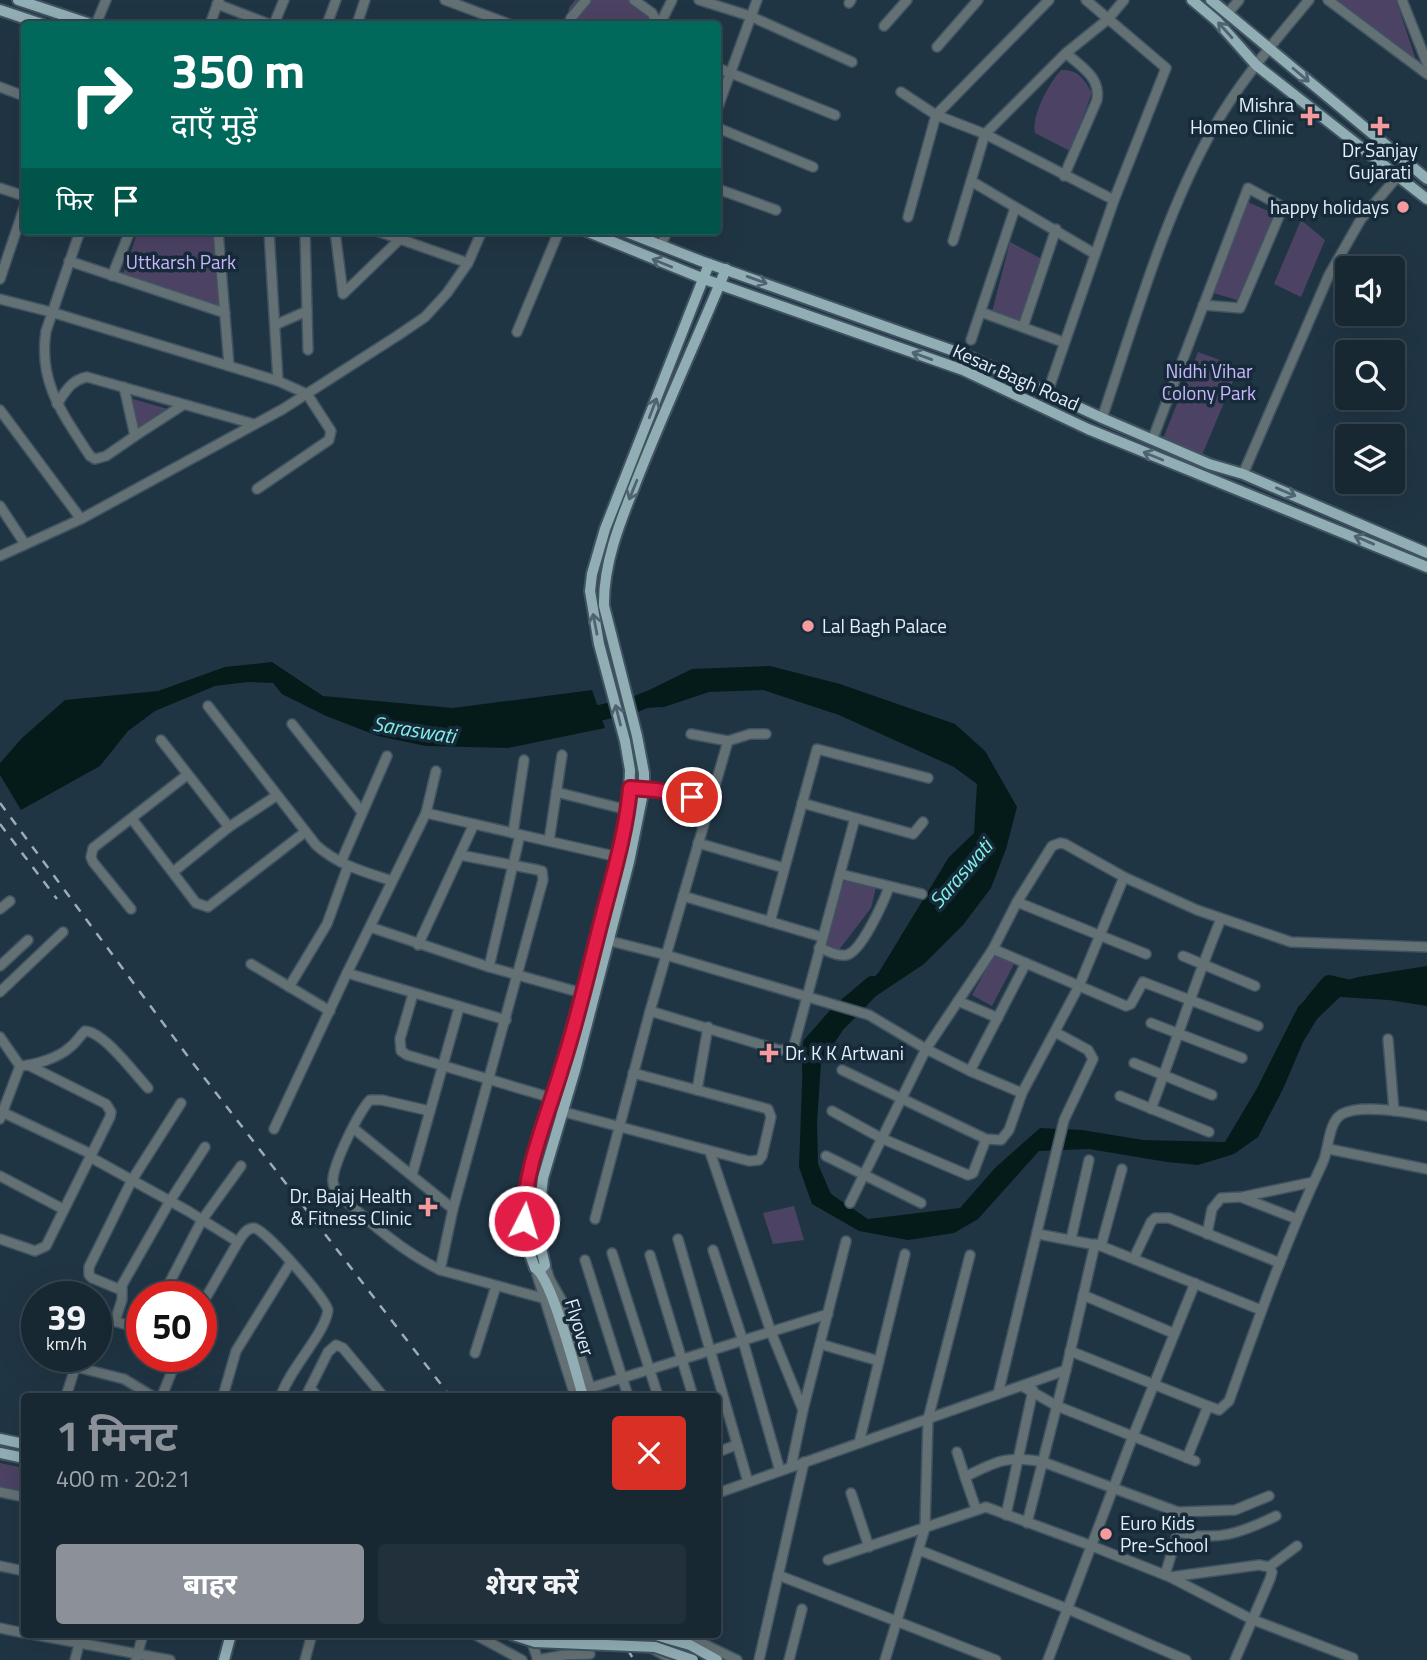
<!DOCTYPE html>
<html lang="hi">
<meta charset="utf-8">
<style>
body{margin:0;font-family:"Titillium Web","Noto Sans Devanagari",sans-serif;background:#21303b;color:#f1f3f6;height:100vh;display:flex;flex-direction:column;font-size:26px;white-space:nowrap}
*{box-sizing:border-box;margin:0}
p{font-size:23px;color:#9fa6ac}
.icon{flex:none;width:38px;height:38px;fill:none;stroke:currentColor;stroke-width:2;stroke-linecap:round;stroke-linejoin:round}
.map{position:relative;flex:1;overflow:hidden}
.side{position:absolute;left:21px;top:1393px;width:700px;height:245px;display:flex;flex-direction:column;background:#182833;border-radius:7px;box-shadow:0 7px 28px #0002,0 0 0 2px #36444e}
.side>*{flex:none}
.top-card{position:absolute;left:21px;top:21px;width:700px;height:214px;border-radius:7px;box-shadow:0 7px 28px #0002,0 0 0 2px #36444e;background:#00695c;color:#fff;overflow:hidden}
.fabs{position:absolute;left:1335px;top:256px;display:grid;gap:14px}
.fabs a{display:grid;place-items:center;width:70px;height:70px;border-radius:7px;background:#182833;box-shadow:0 7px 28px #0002,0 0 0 2px #36444e;font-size:35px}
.speed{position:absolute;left:21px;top:1281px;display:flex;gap:14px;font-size:35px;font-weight:700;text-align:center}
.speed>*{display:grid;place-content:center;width:91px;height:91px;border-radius:50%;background:#182833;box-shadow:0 7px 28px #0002,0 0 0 2px #36444e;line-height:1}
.speed small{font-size:18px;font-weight:400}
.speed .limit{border:10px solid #d22;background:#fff;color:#111}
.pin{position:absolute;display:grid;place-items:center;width:60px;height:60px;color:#fff;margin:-30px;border:4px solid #fff;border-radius:50%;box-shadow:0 2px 7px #0007}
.me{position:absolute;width:77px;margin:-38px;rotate:5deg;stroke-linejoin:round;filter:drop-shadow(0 0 5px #0008)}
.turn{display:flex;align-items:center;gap:24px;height:147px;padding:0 35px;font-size:32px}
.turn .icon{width:91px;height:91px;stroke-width:2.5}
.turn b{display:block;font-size:49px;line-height:60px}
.then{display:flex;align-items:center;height:66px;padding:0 35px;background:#0003;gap:14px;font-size:26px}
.round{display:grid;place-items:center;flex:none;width:74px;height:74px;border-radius:7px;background:#21303b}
.overview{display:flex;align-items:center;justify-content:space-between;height:119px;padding:0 35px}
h1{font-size:42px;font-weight:700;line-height:52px;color:#8c9099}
.cta{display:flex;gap:14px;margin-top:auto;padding:14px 35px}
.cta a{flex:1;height:80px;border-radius:7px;background:#8c9099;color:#fff;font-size:28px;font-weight:700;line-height:80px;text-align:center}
.cta a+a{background:#21303b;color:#f1f3f6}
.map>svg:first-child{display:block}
.green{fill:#4c4364}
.water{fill:#051b19}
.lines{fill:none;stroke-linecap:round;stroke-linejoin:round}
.river{stroke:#051b19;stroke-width:16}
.minor-casing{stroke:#3f5361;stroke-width:12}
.major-casing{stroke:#3f5361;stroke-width:14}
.minor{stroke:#637074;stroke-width:9}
.major{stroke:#92aeb5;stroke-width:10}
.rail{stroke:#9cacb8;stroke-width:2.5;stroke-dasharray:9 9;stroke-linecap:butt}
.major-bridge-casing{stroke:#3f5361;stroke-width:14;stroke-linecap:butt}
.major-bridge{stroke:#92aeb5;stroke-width:10}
.oneway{stroke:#4e6571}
.route-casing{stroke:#92132f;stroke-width:18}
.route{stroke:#e11d48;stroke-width:12}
.poi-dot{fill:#f59b9e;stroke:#162a3a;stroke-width:2.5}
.labels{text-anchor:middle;stroke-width:7;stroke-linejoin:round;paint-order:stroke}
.poi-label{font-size:19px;fill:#e3f0fa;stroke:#162a3a;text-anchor:end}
.park-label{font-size:19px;fill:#cab7fe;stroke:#162a3a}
.street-label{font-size:19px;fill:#e3f0fa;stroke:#162a3a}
.water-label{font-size:21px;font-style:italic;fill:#83eee5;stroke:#162a3a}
</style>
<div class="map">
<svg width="1427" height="1660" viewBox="0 0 1427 1660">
<rect width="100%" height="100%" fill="#203544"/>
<g class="green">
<path d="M575,0H640L648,14L650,24H566L569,8Z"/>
<path d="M1330,0H1396L1416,60Z"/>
<path d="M1061,70C1078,69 1084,79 1092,93L1070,151L1035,133C1031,116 1049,83 1061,70Z"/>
<path d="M1243,200L1277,215L1240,301L1207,291Z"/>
<path d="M1301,220L1325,240L1301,297L1274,284Z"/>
<path d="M138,231H212L222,307L122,277Z"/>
<path d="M1010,242L1040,258L1042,269L1022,325L992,312Z"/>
<path d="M1198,352L1239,367L1202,455L1162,441Z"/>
<path d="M126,397L171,410L140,430Z"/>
<path d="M848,880L876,887L871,908L838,951L824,946L841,884Z"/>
<path d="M995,953L1014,964L992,1006L972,995Z"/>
<path d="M794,1206L804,1240L773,1244L763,1213Z"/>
<path d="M0,1463L24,1468V1493L0,1489Z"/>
</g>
<g class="water">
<path d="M272,662L323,696L453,708L592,690L605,728L508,748L426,746L378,736L326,716L282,694L273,683L248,682L215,686L155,711L128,731L100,766L21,810L0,775V763L22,738L65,700L158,691L225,667Z"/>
<path d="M770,666L840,684L955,724L985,751L1017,807L1006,849L991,888L963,925L924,964L876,996L843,1030L821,1063L817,1123L818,1164L831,1194L868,1219L960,1208L995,1168L1040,1128L1082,1130L1143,1140L1225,1142L1256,1090L1298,1007L1314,991L1358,977L1427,966V1006L1389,1000L1340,997L1317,1019L1303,1042L1283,1089L1258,1137L1234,1154L1198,1165L1167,1162L1089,1149L1039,1151L978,1219L954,1233L908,1240L859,1231L812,1204L799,1167L803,1057L879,972L949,857L974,833L977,784L954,767L839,715L763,690L709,692L664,707L639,708L637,696L692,669Z"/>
</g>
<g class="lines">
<g class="river">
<path d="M580,717L631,706L656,696"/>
<path d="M1313,1002L1329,983L1355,989"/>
<path d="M810,1069L811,1044L840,1011L872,984"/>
</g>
<g class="minor-casing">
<g id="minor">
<path d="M445,0L509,24"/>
<path d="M634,0L652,13L658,24"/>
<path d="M699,0L750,16L852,62"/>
<path d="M1328,0L1427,74"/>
<path d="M1402,0L1427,63"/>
<path d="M849,3L851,0"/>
<path d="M217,4L269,24"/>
<path d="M1228,13L1239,0"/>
<path d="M96,24L106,0"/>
<path d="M210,24L219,0"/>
<path d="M274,24L284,0"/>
<path d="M327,24L336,0"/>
<path d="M357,24L365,0"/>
<path d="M569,24L571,18L586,0"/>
<path d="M660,24L672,0"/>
<path d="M884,26L907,0"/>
<path d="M937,47L978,0"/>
<path d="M718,68L835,115"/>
<path d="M0,87L24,96"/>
<path d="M901,92L936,115L985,134L1114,200"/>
<path d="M718,107L757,0"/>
<path d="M718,128L813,167"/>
<path d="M1064,176L1097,100C1101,77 1081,67 1066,53"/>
<path d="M971,181L1095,254"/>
<path d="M0,188L24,196"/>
<path d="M718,189L776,210"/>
<path d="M908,217L936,115L1049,0"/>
<path d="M80,231L46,331C38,383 63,414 90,456L95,459L106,456L135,436"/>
<path d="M218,231L229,365"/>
<path d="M269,231L278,381"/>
<path d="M305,231L308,350"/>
<path d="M335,231L343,294L399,240"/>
<path d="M377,231L468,263"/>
<path d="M953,241L985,134L1066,53L1107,20L1124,0"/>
<path d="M661,246L667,231"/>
<path d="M69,261L225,313"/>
<path d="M112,276L130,231"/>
<path d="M0,279L24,208"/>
<path d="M0,299L51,312L278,381L307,394L331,431L329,440L257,489"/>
<path d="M981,312L1063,342"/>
<path d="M275,325L307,311"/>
<path d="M1023,327L1056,229"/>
<path d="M517,332L559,231"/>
<path d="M971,340L1015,208"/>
<path d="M124,387L135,436L183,405"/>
<path d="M1047,394L1114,200L1166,68L1086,0"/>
<path d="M57,404C65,392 71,380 87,377L254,424"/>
<path d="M0,410L81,519"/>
<path d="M1102,418C1135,321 1163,218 1213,129C1239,82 1275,41 1309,0"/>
<path d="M1153,438L1248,188L1283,207L1240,308L1203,305"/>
<path d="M1243,474L1329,275L1361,219L1398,176"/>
<path d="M0,506L25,544"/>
<path d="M0,556L81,519L283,409L397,336L425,317L447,293L468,263L482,231"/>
<path d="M208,706L316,845C338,865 365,872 392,881"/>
<path d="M292,724L362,812"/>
<path d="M691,734L728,741L750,734H766"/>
<path d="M161,740L229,827"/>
<path d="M630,788L656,790L711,801"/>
<path d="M556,792L628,810"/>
<path d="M802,803L913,834L923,822"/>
<path d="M426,813L618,857"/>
<path d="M132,819L196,903L208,907L305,832"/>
<path d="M513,833L524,760"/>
<path d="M549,841L562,755"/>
<path d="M698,843L784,868"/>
<path d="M341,862L387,756"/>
<path d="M173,872L229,827L276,796"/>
<path d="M840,874L922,894"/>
<path d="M683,896L822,937"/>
<path d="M1017,902L1146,954"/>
<path d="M0,909L10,901"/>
<path d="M131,909L93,862L91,857L93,848L187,775"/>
<path d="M770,922L817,749L928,778"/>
<path d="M370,927L489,967L582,993"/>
<path d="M602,939L666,955L869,1015L926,1049L970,1071L1022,1093"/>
<path d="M418,945L474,824"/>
<path d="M819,948C827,950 838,957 846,955C861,953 884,901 889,887"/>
<path d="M993,949L1126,1006L1131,1004L1143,982L1258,1026"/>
<path d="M1183,956L1255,986"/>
<path d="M251,964L330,1011"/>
<path d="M0,966L28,940"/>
<path d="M489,967L520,835"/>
<path d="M347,973L506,1020"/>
<path d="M289,987L327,924L348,866"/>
<path d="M0,992L63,932"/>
<path d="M413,994L400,1039L401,1051L407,1055L552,1098"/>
<path d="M958,1001L998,1018"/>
<path d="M650,1011L779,1050L793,1049L855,818"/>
<path d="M1151,1023L1242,1058"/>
<path d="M0,1037L20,1066"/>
<path d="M1388,1039L1394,1111"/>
<path d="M1134,1063L1212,1095"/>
<path d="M20,1066C35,1065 58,1058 69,1048C75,1044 79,1037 85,1031C104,1032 134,1073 148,1088"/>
<path d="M842,1070L986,1139L1001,1140L1009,1130L1022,1093L1079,986L1124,877"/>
<path d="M970,1071L1026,963"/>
<path d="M697,1090L708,1027"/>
<path d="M1120,1096L1209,1132"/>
<path d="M549,1108L749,1161L759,1160L762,1156L771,1117L768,1109L633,1073"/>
<path d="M1151,1109C1175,1046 1195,981 1221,919"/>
<path d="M430,1111L382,1100H370C358,1113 335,1161 333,1178C332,1184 335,1189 338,1194C372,1224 399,1249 440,1270L546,1299"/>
<path d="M832,1111L881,1138L968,1175L973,1173L986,1139"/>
<path d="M2,1112L91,1154"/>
<path d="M0,1119L20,1066"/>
<path d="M353,1128L453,1209"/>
<path d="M274,1129L347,973L426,813L436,771"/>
<path d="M1329,1149L1427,1169"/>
<path d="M710,1152L771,1332L803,1410"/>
<path d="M826,1156L921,1203"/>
<path d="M90,1157L188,1211L238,1242"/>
<path d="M412,1175L459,1008"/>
<path d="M0,1176L63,1209"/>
<path d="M1243,1198L1297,1219"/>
<path d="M850,1203L926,1049L993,949L1017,902L1052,846L1060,843L1065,844L1124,877L1197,910L1291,942L1427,947"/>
<path d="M595,1219L650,1011L728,741"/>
<path d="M1038,1234L1101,1246L1261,1310"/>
<path d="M1207,1234L1212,1209L1221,1198L1242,1197L1313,1182"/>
<path d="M0,1239L35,1251L46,1246L110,1117L111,1112L106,1104L28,1065"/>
<path d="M678,1239L748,1482"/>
<path d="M1071,1239L1089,1160"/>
<path d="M1101,1246L1122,1169"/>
<path d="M713,1250L743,1341L780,1471"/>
<path d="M612,1253L658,1396"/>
<path d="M650,1255L693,1396"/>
<path d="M1134,1258L1151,1222L1155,1218H1169L1280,1263"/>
<path d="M585,1260L628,1396"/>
<path d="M545,1265L550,1280L562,1301L593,1396"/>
<path d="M440,1270L453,1209L543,880L542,871L538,870L460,855"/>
<path d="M537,1275L575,1396"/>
<path d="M121,1290L92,1278L89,1275V1267L132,1180L181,1103"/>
<path d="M1083,1295L1173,1333"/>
<path d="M162,1297L202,1220L241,1166"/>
<path d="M201,1306L238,1242C242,1236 246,1228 254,1228C265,1229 324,1297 328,1310C325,1334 290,1368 281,1396"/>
<path d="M96,1320L106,1319L142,1329"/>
<path d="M115,1321L122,1300V1285L170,1201L205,1147"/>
<path d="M820,1344L879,1361"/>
<path d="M1070,1351L1208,1406L1219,1410L1229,1401C1258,1320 1286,1240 1323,1162C1329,1149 1328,1122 1342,1114C1360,1104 1407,1112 1427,1116"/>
<path d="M475,1353L496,1286"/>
<path d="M76,1367L124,1379L152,1396"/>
<path d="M1022,1386L1057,1406L1195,1461"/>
<path d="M310,1388L317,1396"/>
<path d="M590,1388L828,1314"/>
<path d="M998,1394L1064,1120L1093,1059L1088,1050L1055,1032"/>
<path d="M66,1396L79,1356"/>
<path d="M162,1396L178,1356"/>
<path d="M223,1396L236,1351L291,1262"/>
<path d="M306,1396L328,1352L336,1345L343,1348L383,1396"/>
<path d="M859,1443L905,1254"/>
<path d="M718,1452L736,1445"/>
<path d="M957,1452L965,1477"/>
<path d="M1187,1458L1208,1406"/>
<path d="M791,1467L803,1410L846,1241"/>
<path d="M0,1492L24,1497"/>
<path d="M718,1493L1066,1370"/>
<path d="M851,1493L869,1547"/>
<path d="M976,1509L965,1477C996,1461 1008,1455 1043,1462L1178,1512V1532L1165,1575"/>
<path d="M1178,1512L1235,1510L1269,1496"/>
<path d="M1006,1515L1033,1390"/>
<path d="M1027,1523L1066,1370L1095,1244"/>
<path d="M1178,1532C1217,1542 1241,1533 1276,1516"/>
<path d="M919,1550L1068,1609L1186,1660"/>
<path d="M828,1560L986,1507L1092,1546L1170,1577L1251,1619L1353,1658V1660"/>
<path d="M0,1566L24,1571"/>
<path d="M1269,1567L1297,1546"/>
<path d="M778,1575L996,1660"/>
<path d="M1170,1577L1259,1565L1269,1567L1272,1572L1270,1579L1235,1660"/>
<path d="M0,1628L24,1633"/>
<path d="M31,1634L170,1660"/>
<path d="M474,1634L522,1660"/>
<path d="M529,1634L538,1660"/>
<path d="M645,1634L653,1649L673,1660"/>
<path d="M683,1634L737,1660"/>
<path d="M75,1660L79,1644"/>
<path d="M136,1660L143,1634"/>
<path d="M305,1660L312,1634"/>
<path d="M537,1660L564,1655L590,1654"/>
<path d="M759,1660L804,1462"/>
<path d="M789,1660L802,1609"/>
<path d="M885,1660L925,1528L928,1419L970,1255"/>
<path d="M1048,1660L1133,1436L1195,1283"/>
</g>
</g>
<g class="major-casing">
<g id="major">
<path d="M18,0L90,24"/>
<path d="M1192,0L1217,21L1256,65L1427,199"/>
<path d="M1211,0L1427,179"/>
<path d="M0,10L42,24"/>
<path d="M586,231L704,279L963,370L1088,429L1427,567"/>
<path d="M624,231L701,261L968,356L1102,418L1209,464L1243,474L1427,553"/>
<path d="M540,1270L545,1265L537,1231L543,1178L575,1070L629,862L644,788V773L637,736L604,606C603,560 623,515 640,472C667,404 698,337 726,269"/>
<path d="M583,1396C576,1374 552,1277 535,1268L524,1238L525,1193L597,938L624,833L629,801L630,770L625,741L599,644L590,591L592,574L605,529L709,264"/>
<path d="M0,1439L24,1444"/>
<path d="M0,1453L24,1458"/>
<path d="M651,1634L690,1645L717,1660"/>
<path d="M224,1660L231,1634"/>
</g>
</g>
<use href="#minor" class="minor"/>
<use href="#major" class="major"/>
<g class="rail">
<path d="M0,803L189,1058L450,1396"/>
<path d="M0,824L57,899"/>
<path d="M618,1634L634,1660"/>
</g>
<g class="major-bridge-casing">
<path id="major-bridge" d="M510,1634L535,1642L655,1647L693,1660"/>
</g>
<use href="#major-bridge" class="major-bridge"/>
</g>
<defs><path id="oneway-shaft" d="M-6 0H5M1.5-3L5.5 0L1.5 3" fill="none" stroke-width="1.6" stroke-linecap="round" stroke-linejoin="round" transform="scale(1.75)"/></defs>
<g class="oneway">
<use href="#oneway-shaft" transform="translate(1225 30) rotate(-132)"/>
<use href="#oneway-shaft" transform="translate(1301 75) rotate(40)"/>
<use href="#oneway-shaft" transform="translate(662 263) rotate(-158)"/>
<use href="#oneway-shaft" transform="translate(757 280) rotate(20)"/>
<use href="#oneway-shaft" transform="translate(922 356) rotate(-160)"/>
<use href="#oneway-shaft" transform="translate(653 408) rotate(-69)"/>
<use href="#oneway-shaft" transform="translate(1153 456) rotate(-158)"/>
<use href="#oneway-shaft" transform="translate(633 490) rotate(112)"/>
<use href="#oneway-shaft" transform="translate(1286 492) rotate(23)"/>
<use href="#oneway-shaft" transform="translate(1364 540) rotate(-157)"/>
<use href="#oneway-shaft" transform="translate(595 624) rotate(-101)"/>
<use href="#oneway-shaft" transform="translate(618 715) rotate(-104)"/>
</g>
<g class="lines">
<g class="route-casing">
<path id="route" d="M524,1221C523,1171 548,1115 562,1067C578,1018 589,968 602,918C613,875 626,833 630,788L656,790L692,797"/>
</g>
<use href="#route" class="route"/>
</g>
<g class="poi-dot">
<path d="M1306.5 105.5h7v7h7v7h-7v7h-7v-7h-7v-7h7z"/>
<path d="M1376.5 115.5h7v7h7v7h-7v7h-7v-7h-7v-7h7z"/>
<circle cx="1403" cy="207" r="7"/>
<circle cx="808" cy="626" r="7"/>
<path d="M765.5 1042.5h7v7h7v7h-7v7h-7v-7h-7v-7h7z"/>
<path d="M424.5 1196.5h7v7h7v7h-7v7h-7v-7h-7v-7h7z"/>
<circle cx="1106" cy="1534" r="7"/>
</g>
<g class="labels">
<g class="poi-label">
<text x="1294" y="112">Mishra<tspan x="1294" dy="22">Homeo Clinic</tspan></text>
<text x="1380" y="157" text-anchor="middle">Dr Sanjay<tspan x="1380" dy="22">Gujarati</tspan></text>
<text x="1389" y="214">happy holidays</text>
<text x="822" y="633" text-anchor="start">Lal Bagh Palace</text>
<text x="785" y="1060" text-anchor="start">Dr. K K Artwani</text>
<text x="412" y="1203">Dr. Bajaj Health<tspan x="412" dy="22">&amp; Fitness Clinic</tspan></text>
<text x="1120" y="1530" text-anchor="start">Euro Kids<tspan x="1120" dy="22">Pre-School</tspan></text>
</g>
<g class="park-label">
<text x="181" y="269">Uttkarsh Park</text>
<text x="1209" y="378">Nidhi Vihar<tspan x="1209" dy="22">Colony Park</tspan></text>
</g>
<g class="street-label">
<text transform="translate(1016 377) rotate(24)" y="7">Kesar Bagh Road</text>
<text transform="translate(580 1327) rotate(73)" y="7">Flyover</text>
</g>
<g class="water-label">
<text transform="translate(414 730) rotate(9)" y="7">Saraswati</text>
<text transform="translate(961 874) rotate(-49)" y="7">Saraswati</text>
</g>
</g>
</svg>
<div class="fabs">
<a><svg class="icon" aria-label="sound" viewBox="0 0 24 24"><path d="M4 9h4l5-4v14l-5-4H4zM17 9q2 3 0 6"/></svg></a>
<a><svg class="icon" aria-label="search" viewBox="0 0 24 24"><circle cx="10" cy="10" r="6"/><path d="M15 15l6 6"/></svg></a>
<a><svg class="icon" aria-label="layers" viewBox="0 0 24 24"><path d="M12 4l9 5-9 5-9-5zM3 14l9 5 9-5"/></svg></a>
</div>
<div class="speed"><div>39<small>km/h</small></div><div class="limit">50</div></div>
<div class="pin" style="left:692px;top:797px;background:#d93025"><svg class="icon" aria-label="arrive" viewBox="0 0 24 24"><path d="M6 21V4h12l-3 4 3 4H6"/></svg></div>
<svg class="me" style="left:524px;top:1221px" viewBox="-20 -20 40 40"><circle r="17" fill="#e11d48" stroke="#fff" stroke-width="3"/><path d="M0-11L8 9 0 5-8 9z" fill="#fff"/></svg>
<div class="top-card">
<div class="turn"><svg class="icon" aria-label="right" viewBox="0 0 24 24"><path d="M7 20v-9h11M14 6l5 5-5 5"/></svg><div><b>350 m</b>दाएँ मुड़ें</div></div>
<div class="then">फिर<svg class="icon" aria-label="arrive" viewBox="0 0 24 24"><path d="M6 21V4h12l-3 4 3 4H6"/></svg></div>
</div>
<section class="side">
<div class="overview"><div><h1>1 मिनट</h1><p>400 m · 20:21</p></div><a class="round" style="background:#d93025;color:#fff"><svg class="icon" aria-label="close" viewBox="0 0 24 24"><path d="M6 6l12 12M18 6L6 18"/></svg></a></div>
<div class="cta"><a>बाहर</a><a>शेयर करें</a></div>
</section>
</div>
